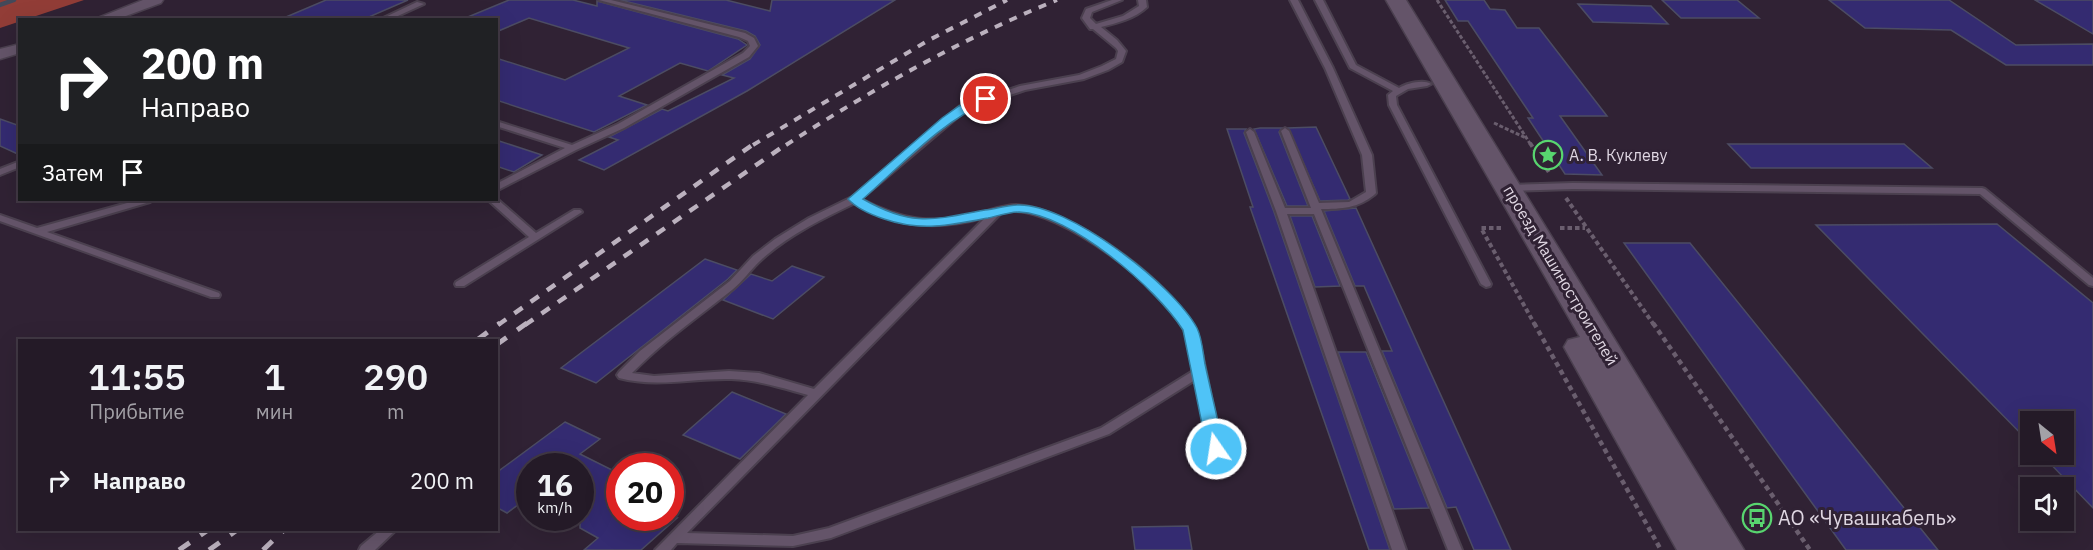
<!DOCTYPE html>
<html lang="ru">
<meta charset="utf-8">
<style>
body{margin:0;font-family:"IBM Plex Sans",sans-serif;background:#2c232f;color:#f1f3f6;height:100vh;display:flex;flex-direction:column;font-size:22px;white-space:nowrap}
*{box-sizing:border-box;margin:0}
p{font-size:20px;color:#a3a1a7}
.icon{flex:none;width:33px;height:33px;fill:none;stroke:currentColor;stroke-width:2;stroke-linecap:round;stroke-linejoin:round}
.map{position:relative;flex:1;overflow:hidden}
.panel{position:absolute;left:18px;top:339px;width:480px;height:192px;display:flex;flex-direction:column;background:#241a27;border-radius:0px;box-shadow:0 6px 24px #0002,0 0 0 2px #413844}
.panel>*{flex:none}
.banner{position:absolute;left:18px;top:18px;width:480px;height:183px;border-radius:0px;box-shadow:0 6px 24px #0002,0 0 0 2px #413844;background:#202124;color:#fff;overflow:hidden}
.needle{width:39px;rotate:150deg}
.tools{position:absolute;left:2020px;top:411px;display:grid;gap:12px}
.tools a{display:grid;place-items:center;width:54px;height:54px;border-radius:0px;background:#241a27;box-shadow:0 6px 24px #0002,0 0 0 2px #413844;font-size:30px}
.speed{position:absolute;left:516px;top:453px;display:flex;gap:12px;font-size:30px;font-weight:700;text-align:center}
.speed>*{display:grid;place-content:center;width:78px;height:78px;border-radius:50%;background:#241a27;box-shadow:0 6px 24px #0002,0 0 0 2px #413844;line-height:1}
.speed small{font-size:15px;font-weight:400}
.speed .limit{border:9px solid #d22;background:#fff;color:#111}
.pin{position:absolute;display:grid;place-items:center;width:51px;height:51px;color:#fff;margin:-26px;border:3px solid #fff;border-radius:50%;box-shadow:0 2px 6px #0007}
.me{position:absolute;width:66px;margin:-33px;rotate:347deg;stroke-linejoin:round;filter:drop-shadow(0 0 4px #0008)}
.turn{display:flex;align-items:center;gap:21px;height:126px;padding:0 24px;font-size:27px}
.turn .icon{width:78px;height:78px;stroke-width:2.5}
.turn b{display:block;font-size:42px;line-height:51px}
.then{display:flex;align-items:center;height:57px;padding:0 24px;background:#0003;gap:12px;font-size:22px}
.eta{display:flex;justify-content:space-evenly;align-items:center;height:102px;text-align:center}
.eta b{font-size:36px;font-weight:600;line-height:42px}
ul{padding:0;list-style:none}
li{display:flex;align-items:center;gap:18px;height:78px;padding:0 24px}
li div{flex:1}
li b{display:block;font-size:22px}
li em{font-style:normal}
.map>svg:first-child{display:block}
.forest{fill:#923d37}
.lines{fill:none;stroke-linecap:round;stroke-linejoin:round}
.stream{stroke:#43495a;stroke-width:4.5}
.building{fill:#342b71;stroke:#4c4c63;stroke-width:1.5}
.lane-casing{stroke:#4b404f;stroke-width:4}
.street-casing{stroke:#4b404f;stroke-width:3}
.secondary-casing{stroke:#4b404f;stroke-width:3}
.path-far2{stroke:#6a5e6e;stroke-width:3;stroke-dasharray:4 2;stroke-linecap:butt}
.path-far1{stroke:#6a5e6e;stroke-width:4;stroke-dasharray:4.5 3;stroke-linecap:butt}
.path{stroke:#6a5e6e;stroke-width:4.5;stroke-dasharray:5 4;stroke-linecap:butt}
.lane{fill:#645469;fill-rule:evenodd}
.street{fill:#645469;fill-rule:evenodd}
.secondary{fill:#645469;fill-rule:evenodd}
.rail-far2{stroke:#bbb1be;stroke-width:4;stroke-dasharray:8 8;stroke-linecap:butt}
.rail-far1{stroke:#bbb1be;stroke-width:4.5;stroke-dasharray:10 10;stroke-linecap:butt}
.rail{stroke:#bbb1be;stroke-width:5;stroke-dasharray:13 13;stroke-linecap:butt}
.route{fill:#4fc3f7;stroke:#337fa1;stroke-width:1.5}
.labels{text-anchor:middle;stroke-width:6;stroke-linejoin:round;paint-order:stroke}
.poi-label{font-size:16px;fill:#dfd6e2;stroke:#302234;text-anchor:start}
.street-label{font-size:16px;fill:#dfd6e2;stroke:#302234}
.near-poi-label{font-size:20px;fill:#dfd6e2;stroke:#302234;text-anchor:start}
</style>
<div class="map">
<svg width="2093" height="550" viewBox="0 0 2093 550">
<rect width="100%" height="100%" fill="#302234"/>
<path class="forest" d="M0,0H84L0,28Z"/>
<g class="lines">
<path class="stream" d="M0,5L14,0"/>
</g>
<g class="building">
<path d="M326,0H408L362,20H279Z"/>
<path d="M509,0H573L597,6V1L738,39L747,45L708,71L680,63L619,96L647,105L594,132L496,100V58L565,80L629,48L529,18L496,32V20L463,19Z"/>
<path d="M620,0H726L770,11L772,0H895L747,91L604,170L579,160L618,140L609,137L662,109L668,111L734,78L722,75L750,59L760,45L755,36L746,31Z"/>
<path d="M1445,0H1484L1490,9L1505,10L1517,28H1539L1607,116H1560L1602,175L1565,174L1528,118H1533L1468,21H1458Z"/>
<path d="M1662,0H1737L1759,18H1681Z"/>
<path d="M1829,0H1949L2016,45L2093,44V65H2006L1951,30L1865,28Z"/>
<path d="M2035,0H2093V34Z"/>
<path d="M1578,4L1651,6L1668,24L1593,22Z"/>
<path d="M0,119L20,126V155L0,146Z"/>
<path d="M1316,127L1350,199L1348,200L1320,201L1288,128Z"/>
<path d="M1260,128H1282L1279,132L1308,206H1287L1254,129Z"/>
<path d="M1227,129H1246L1244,133L1274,212L1390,550H1369L1250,207H1253Z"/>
<path d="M496,140L542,155L514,172L496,166Z"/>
<path d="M1728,144H1904L1932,168H1751Z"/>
<path d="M1356,208L1511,550H1474L1456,507L1447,508L1382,351H1392L1364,286H1355L1324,211Z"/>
<path d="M1290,216H1312L1340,286L1315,287Z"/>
<path d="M1997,224L2093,303V508L2041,454H2064V422H2031V444L1816,225Z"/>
<path d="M1624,243H1690L1938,550H1846Z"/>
<path d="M705,259L737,270L728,279L596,383L561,368Z"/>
<path d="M792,266L824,277L773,319L723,300L751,274L772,281Z"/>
<path d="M1338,352H1366L1429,508L1394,509Z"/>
<path d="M732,392L786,414L740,459L683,435Z"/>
<path d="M565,422L600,439L580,454L620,474V518H677L641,550H584L598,538L580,528V466H530V496L507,513L496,507V473Z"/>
<path d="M1188,526L1192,550H1135L1132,527Z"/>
</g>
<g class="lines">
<g class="lane-casing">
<g id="lane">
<path d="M599,0H611L745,33L754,38L758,46L749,57L624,128L576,150L496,191V184L565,148L496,126V121L572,145L618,124L743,53L750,46L748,41L739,37Z"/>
<path d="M1112,0H1122L1092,12L1090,18L1096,24L1123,16L1139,6L1138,0H1146L1147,7C1134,19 1117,23 1101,27L1117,40L1126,51L1122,62L1108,70L1084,79L1025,90L966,110L861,199C901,220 932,225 976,214C989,211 1003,205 1016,205C1071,207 1187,290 1200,344L1222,449L1220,452L1216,453L1212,452L1210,449L1195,380L1109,434L831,538L793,546L677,543L671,550H655L808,395C782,388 758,380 731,379C691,378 659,388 619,378L617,375L619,372L640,351L730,281L753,256L775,239L809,218L852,197L960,106L1020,86L1079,75L1102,66L1116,59L1118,51L1116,48L1093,29H1090L1082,18L1086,9ZM855,203C900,228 937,231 986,217L814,389L759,373L729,371L654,376L632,373C662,342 698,317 732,290C743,281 750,270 761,260C788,235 822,219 855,203ZM1011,211C1061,209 1163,287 1184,330C1191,342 1190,357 1193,371L1101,428L829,528L793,536L687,533L1001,213Z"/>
<path d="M1290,0H1298L1333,68L1372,155L1376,193L1374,195C1358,208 1342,209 1321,209L1462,550H1448L1314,214H1287L1406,550H1392L1276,211L1246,132L1250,129L1254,132L1285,208H1311L1281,131L1285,128L1289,131L1319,203L1349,202L1366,192L1362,155L1325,68Z"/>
<path d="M1315,0H1323L1356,65L1399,88C1407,83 1424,79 1431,84L1427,86L1408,89L1396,96L1397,105L1491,284L1490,286L1486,287L1481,284L1389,105L1388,95L1393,91L1350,68Z"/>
<path d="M417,2L424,4L389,20H379Z"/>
<path d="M20,161V167L0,175V169Z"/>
<path d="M1573,183L1982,188L1985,189L2093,278V286L2089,285L1980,194L1573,189L1509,191L1504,188L1509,185Z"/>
<path d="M496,198L536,233L574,210H580L582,212L464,286H456L455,284L456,282L529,237L488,200H496Z"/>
<path d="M138,200H152L150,202L47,232L219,293L220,295L219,297H211L0,221V215L37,228Z"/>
<path d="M380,530H396L375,550H359L361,546Z"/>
</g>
</g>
<g class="street-casing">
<g id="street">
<path d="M143,0H163L161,3L115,20H93Z"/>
<path d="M20,44V53L0,59V49Z"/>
</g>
</g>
<g class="secondary-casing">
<path id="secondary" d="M1386,0H1406L1744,550H1677L1564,347L1568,340L1580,337Z"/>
</g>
<g class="path-far2">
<path d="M1437,0L1531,145"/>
<path d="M1494,123L1526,138"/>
</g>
<g class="path-far1">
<path d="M1530,143L1550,174"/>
<path d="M1566,198L1654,325"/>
<path d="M1501,228H1481L1535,325"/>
<path d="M1560,228H1585"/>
</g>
<g class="path">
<path d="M1534,323L1661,550"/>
<path d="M1653,323L1810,550"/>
</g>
<use href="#lane" class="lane"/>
<use href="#street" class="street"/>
<use href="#secondary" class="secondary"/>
<g class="rail-far2">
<path d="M753,145L929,40L1007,0"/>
<path d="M786,145C873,89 961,39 1057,0"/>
</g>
<g class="rail-far1">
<path d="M498,325L755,143"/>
<path d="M525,325L788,143"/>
</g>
<g class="rail">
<path d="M477,340L500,323"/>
<path d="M496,345L527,323"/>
<path d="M179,550L208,530"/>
<path d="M209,550L237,530"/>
<path d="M263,550L284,530"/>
</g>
</g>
<path class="route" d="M986,96L990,97V101C941,121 902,165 863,199C912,227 933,220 985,210C996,209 1007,205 1017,205C1067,202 1174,285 1197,328C1202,338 1203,353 1205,364C1211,392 1218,420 1224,449L1221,453H1210L1207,449L1183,330C1156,288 1071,214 1019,212C1009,212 997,216 988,218C949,225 922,232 884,219C872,215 857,209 848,199L942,118L959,106Z"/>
<defs>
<g id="sight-ring" transform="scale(1.5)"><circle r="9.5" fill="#302234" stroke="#58d56f" stroke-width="1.5"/><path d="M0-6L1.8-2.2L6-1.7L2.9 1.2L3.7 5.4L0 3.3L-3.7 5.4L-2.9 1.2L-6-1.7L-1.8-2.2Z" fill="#58d56f"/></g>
<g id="bus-ring" transform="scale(1.5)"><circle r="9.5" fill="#302234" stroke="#58d56f" stroke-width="1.5"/><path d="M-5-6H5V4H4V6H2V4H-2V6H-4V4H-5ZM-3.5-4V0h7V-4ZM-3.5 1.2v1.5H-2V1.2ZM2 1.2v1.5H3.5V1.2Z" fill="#58d56f"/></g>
</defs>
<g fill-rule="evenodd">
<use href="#sight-ring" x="1548" y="155"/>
<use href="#bus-ring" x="1757" y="518"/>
</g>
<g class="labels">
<g class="poi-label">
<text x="1569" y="161">А. В. Куклеву</text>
</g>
<g class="street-label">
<text transform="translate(1561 275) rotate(59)" y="6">проезд Машиностроителей</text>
</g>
<g class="near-poi-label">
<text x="1778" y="525">АО «Чувашкабель»</text>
</g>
</g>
</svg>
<div class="tools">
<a><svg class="needle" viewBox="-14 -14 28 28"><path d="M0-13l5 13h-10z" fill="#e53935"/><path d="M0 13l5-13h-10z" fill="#a3a1a7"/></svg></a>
<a><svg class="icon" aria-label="sound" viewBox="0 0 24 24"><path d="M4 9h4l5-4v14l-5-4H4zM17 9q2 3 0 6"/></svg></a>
</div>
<div class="speed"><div>16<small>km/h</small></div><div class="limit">20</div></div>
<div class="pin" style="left:986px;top:99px;background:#d93025"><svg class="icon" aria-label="arrive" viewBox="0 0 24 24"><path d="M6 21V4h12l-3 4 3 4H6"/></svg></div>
<svg class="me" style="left:1216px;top:449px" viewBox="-20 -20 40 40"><circle r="17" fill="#4fc3f7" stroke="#fff" stroke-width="3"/><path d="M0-11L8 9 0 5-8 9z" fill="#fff"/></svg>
<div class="banner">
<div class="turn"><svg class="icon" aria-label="right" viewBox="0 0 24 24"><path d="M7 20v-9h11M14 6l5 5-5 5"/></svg><div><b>200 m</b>Направо</div></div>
<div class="then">Затем<svg class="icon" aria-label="arrive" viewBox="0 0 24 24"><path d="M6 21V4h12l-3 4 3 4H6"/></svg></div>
</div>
<section class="panel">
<div class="eta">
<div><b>11:55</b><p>Прибытие</p></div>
<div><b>1</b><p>мин</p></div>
<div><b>290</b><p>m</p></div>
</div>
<ul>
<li><svg class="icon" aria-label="right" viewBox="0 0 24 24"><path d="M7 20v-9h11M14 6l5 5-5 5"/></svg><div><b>Направо</b></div><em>200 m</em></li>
</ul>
</section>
</div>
